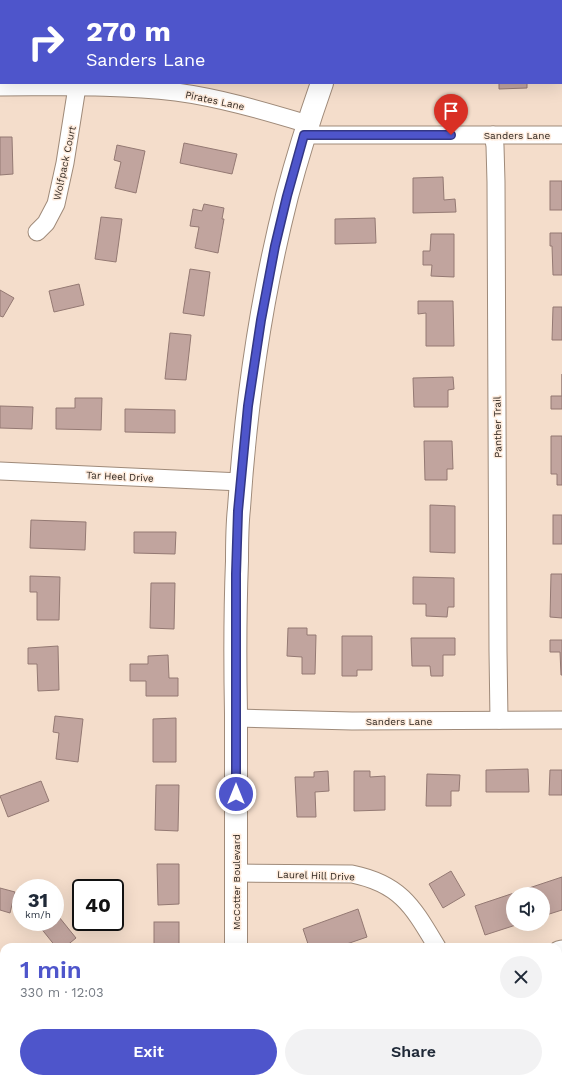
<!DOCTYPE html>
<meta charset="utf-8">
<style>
body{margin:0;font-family:"Work Sans",sans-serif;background:#f2f2f3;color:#1f2937;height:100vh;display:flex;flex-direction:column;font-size:15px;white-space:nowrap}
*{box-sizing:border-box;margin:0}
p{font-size:13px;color:#747a83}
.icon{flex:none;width:22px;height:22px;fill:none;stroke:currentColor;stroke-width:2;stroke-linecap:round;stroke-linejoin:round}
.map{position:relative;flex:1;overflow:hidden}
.side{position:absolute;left:0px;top:943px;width:562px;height:140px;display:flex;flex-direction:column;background:#fff;border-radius:12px 12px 0 0;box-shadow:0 4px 16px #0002}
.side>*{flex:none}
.banner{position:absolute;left:0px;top:0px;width:562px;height:84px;box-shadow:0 4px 16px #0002;background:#4e55cb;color:#fff;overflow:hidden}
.fabs{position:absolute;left:506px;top:887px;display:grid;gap:8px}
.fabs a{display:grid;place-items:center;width:44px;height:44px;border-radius:50%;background:#fff;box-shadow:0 4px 16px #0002;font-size:20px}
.speed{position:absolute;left:12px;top:879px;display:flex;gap:8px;font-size:20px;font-weight:700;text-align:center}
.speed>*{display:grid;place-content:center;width:52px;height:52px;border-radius:50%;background:#fff;box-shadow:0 4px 16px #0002;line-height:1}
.speed small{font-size:10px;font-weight:400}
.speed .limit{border:2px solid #111;border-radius:6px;background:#fff;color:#111}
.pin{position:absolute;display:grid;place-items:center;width:34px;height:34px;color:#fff;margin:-41px -17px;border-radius:50% 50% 50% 0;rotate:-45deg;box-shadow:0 0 4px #0007}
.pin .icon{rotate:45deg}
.me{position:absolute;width:44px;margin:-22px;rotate:0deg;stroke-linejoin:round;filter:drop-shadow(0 0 3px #0008)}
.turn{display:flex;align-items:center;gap:14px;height:84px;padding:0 20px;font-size:18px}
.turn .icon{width:52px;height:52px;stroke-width:2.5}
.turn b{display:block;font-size:28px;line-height:34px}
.round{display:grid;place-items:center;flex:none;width:42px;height:42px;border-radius:21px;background:#f2f2f3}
.summary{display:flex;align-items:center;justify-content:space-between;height:68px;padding:0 20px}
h1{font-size:24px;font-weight:600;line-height:30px;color:#4e55cb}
.button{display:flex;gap:8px;margin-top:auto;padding:8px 20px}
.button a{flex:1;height:46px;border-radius:24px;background:#4e55cb;color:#fff;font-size:16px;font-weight:600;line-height:46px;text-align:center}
.button a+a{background:#f2f2f3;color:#1f2937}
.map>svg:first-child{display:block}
.building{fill:#c1a49e;stroke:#947973}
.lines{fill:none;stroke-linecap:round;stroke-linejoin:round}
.street-casing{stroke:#9f8a79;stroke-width:19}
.secondary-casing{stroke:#9f8a79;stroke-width:24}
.street{stroke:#fff;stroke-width:17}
.secondary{stroke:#fff;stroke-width:22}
.route-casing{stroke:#333784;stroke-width:10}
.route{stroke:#4e55cb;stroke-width:7}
.labels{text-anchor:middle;stroke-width:3;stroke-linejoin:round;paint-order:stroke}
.street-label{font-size:10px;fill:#2f261f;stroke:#feebdc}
</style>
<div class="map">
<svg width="562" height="1083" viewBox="0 0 562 1083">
<rect width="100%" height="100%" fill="#f4ddcb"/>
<g class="building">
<path d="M266,0H291V1H265Z"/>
<rect x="0" y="18" width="1" height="22"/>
<path d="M499,83H527V88L499,89Z"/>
<path d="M0,137H12L13,174L0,175Z"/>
<path d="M184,143L237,154L232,174L180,163Z"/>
<path d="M117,145L145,151L136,193L115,188L121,162L114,160Z"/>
<path d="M443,177L444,200L455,199L456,212L413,213V178Z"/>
<rect x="550" y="181" width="12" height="29"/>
<path d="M204,204L224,208L222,219H224L218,253L195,248L199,227L190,226L193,209L202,211Z"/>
<path d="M101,217L122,219L116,262L95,259Z"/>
<path d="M375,218L376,243L335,244V219Z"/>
<path d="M550,233H562V275H553L552,246H550Z"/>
<path d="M431,234H454V277L431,276L432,265H423V251H430Z"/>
<path d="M190,269L210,272L204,316L183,313Z"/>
<path d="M79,284L84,305L54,312L49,291Z"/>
<path d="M0,290L14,298L3,317L0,316Z"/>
<path d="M418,301H453L454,346H426V313L418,314Z"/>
<path d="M553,307H562V340H552Z"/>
<path d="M170,333L191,335L186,380L165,379Z"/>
<path d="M562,374V409H551V396H562Z"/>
<path d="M453,377L454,389L448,390V407H414L413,378Z"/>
<path d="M75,398H102L101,430L56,429V408H75Z"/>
<path d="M0,406L33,407L32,429L0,428Z"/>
<path d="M125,409L175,410V433L125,432Z"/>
<path d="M551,436H562V485H557V474H551Z"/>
<path d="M424,441H452L453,469H447V480H425Z"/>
<path d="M430,505L455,506V553L430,552Z"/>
<rect x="553" y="515" width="9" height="29"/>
<path d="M31,520L86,522L85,550L30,548Z"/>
<path d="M134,532H176L175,554L134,553Z"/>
<path d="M551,574H562V618L550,617Z"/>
<path d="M30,576L60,577L59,620H37V592H30Z"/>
<path d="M413,577L454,578V607H448L447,617L426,616V604H413Z"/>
<path d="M151,583H175L174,629L150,628Z"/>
<path d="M288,628H307V635H316L315,674H302V657L287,656Z"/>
<path d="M342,636H372V670H357V676H342Z"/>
<path d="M411,638H455V655H443V676H431L430,666H412Z"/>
<path d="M550,640H562V675H561L560,652H550Z"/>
<path d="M58,646L59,690L38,691L37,664H28V648Z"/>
<path d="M168,655L169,678H178V696H146V681H130V664H148V656Z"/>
<path d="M55,716L83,719L78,762L56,759L59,733L53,732Z"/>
<path d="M176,718V762H153V719Z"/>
<path d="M528,769L529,792H486V770Z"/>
<path d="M550,770H562V795H549Z"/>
<path d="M328,771L329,791L315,792L316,817H297L295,777H314V772Z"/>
<path d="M354,771H370V777L385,776V810L354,811Z"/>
<path d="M427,774L460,775L459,791H451V806H426Z"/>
<path d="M41,781L49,801L8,817L0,796Z"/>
<path d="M156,785H179L178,831L155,830Z"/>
<path d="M157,864H179V904L158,905Z"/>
<path d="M451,871L465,895L443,908L429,884Z"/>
<path d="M562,877V910L543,916V894H513V924H519L485,935L475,906Z"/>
<path d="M0,888L15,892L10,913L0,910Z"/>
<path d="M358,909L367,937L338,947H309L303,929Z"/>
<path d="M55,912L76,938L65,947H56L36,922H55Z"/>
<rect x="154" y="922" width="25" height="25"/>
<path d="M562,995V1028L558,1029V996Z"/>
<path d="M49,1079L57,1083H47Z"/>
<rect x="160" y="1079" width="21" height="4"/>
</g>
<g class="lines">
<g class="street-casing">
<g id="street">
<path d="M0,87C58,87 118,85 176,92C221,98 264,111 308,124"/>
<path d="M304,135H562"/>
<path d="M493,135L495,146L496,182L498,651L499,720"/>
<path d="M37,232L46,223L56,204L65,163L77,87"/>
<path d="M0,471L241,482"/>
<path d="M236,718L352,721L562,720"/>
<path d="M236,873L352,874C401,884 413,907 437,947"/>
<path d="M558,950L562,949"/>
<path d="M0,996L4,1003"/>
<path d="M0,1063L4,1053"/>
</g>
</g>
<g class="secondary-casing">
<g id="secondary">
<path d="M351,1L352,0"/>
<path d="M236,947C236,869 236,792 236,714C235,663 235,612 237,561C237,543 237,526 239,508C246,403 261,298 287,196C297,158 309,120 322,83"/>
<path d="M237,1079V1083"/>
</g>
</g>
<use href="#street" class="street"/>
<use href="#secondary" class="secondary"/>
</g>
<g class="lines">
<g class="route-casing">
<path id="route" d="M236,794V574L238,511L248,406L261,320L275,246L287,196L304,135H451"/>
</g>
<use href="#route" class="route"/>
</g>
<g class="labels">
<g class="street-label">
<text transform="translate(215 100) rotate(12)" y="4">Pirates Lane</text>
<text x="517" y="139">Sanders Lane</text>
<text transform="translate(64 163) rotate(-78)" y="4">Wolfpack Court</text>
<text transform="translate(497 427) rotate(-91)" y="4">Panther Trail</text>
<text transform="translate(120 476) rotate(3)" y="4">Tar Heel Drive</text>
<text x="399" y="725">Sanders Lane</text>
<text transform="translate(316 875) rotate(2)" y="4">Laurel Hill Drive</text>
<text transform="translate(236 882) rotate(-90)" y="4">McCotter Boulevard</text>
</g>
</g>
</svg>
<div class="fabs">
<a><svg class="icon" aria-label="sound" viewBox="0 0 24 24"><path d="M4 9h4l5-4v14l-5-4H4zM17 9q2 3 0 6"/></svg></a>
</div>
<div class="speed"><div>31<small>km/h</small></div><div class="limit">40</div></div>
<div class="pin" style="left:451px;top:135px;background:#d93025"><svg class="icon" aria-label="arrive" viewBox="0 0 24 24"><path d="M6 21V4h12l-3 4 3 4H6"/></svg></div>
<svg class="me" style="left:236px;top:794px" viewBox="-20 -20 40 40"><circle r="17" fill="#4e55cb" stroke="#fff" stroke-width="3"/><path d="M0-11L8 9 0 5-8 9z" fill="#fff"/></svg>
<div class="banner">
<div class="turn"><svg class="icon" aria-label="right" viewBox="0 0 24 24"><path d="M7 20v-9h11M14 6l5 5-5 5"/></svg><div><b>270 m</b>Sanders Lane</div></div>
</div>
<section class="side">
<div class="summary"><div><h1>1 min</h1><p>330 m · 12:03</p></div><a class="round"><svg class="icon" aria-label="close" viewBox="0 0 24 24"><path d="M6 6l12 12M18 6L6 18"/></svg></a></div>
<div class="button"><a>Exit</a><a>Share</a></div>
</section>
</div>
